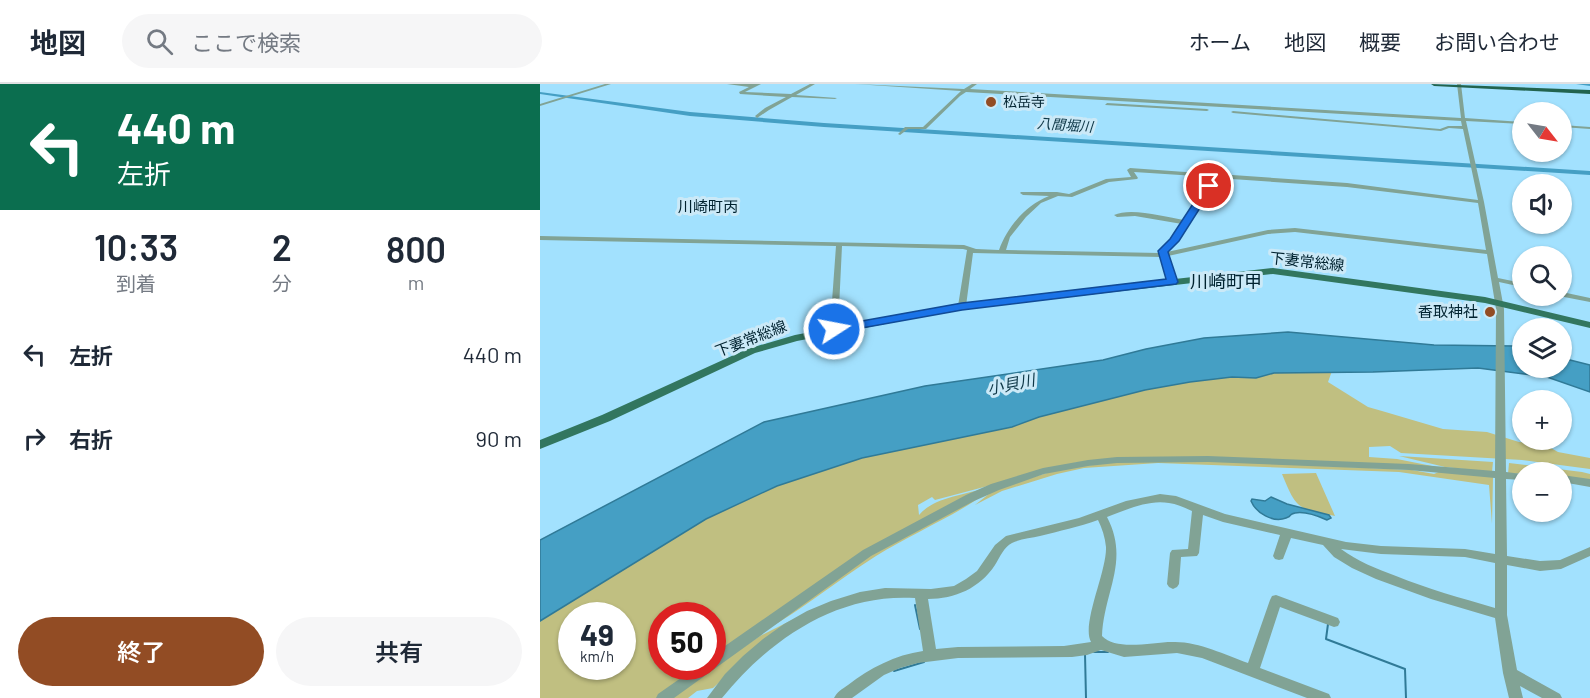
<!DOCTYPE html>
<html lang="ja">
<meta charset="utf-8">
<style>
body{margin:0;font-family:Barlow,"Noto Sans JP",sans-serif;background:#f6f6f7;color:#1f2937;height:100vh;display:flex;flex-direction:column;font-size:22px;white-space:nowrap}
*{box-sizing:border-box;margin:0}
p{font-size:20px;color:#747a83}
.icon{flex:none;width:33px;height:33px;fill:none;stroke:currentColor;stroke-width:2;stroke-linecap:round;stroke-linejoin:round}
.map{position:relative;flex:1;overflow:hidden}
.side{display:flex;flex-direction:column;background:#fff;width:540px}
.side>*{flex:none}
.banner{background:#0b6e4f;color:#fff;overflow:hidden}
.needle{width:39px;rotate:121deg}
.tools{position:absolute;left:972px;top:18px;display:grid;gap:12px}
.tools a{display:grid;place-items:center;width:60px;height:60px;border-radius:50%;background:#fff;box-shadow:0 2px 4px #0004;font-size:30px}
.speed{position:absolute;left:18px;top:518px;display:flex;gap:12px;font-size:30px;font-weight:700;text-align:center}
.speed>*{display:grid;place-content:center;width:78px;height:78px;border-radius:50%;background:#fff;box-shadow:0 2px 4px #0004;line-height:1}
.speed small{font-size:15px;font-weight:400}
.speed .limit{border:9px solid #d22;background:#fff;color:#111}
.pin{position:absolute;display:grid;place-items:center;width:51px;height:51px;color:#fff;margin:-26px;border:3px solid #fff;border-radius:50%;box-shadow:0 2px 6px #0007}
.me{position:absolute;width:66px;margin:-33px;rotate:79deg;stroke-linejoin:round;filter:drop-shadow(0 0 4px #0008)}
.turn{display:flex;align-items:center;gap:21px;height:126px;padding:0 18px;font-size:27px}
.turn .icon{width:78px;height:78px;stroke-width:2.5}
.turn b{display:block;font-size:42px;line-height:51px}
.eta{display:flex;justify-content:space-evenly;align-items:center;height:102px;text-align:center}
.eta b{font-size:36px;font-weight:600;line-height:42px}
.button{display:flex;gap:12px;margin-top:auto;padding:12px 18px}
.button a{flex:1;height:69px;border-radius:36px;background:#924c24;color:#fff;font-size:24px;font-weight:600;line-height:69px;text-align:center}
.button a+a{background:#f6f6f7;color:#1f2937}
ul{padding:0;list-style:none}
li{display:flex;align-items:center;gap:18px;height:84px;padding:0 18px}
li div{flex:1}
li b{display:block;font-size:22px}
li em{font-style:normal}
header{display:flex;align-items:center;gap:36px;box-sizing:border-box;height:84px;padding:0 30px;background:#fff;border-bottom:2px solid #e0e1e3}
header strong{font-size:28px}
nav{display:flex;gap:33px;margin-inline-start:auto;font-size:21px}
.search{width:420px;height:54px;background:#f6f6f7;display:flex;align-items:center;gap:15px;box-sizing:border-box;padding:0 21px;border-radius:33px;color:#747a83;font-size:22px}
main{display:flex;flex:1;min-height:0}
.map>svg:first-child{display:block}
.green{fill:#c0bf81;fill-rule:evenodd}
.water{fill:#459fc4;stroke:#307a97;stroke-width:1.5}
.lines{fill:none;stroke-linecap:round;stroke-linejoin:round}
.stream{stroke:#307a97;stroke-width:2}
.river{fill:#459fc4;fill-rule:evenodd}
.minor{fill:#81a395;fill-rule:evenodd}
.major{fill:#32765f;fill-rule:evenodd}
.highway{fill:#22634e;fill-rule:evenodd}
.route{fill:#1a73e8;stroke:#114b97;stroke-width:1.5}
.poi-dot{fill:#924c24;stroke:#cbe9f7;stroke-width:2}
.labels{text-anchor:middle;stroke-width:6;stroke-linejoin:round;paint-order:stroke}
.far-poi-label{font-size:14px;fill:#00222f;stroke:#cbe9f7;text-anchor:start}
.far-water-label{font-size:14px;font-style:italic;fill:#0d3646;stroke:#cbe9f7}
.far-quarter-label{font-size:15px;fill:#00222f;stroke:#cbe9f7}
.street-label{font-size:15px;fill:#00222f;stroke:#cbe9f7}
.poi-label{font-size:15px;fill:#00222f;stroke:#cbe9f7;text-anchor:end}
.water-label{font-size:16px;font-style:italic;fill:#0d3646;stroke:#cbe9f7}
.quarter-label{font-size:18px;fill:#00222f;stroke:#cbe9f7}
</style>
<header>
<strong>地図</strong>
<div class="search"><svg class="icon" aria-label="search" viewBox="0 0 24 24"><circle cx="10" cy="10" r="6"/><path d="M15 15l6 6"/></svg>ここで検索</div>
<nav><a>ホーム</a><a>地図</a><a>概要</a><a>お問い合わせ</a></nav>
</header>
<main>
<section class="side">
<div class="banner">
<div class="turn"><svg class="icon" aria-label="left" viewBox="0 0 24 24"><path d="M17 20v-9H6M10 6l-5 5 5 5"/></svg><div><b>440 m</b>左折</div></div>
</div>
<div class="eta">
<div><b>10:33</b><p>到着</p></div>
<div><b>2</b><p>分</p></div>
<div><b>800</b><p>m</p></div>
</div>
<ul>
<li><svg class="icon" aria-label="left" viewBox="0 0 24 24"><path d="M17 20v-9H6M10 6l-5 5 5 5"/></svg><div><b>左折</b></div><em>440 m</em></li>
<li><svg class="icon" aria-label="right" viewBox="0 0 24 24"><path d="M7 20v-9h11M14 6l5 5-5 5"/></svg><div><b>右折</b></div><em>90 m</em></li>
</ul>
<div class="button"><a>終了</a><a>共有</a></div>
</section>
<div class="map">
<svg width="1050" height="614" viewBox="0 0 1050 614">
<rect width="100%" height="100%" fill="#a2e1fe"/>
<g class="green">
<path d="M792,287L788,298L828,323L842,327L903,345L947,348L979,358L1004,360L1018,368L1050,374V385L982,376L861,369L850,362L829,363V373L857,375L897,383L681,374L538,378L395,416L392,413L378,421L379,431C393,414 423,411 442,405L346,456L173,575L172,531H122V582H163L119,614H0V537L166,435L237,402L282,386L322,374L472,343L499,333L605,306L650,298L692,293L716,294L734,289ZM32,531H82V582H32Z"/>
<path d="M859,372L953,378L952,388L905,383Z"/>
<path d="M652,376L872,386L894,390L901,387L953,393L952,440L949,401L859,388L618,379L544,384L517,390L462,407L435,421L455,405L520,385L577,378Z"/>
<path d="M969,379L1042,388L1050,390V398L1022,394V388L968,390Z"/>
<path d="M776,389L795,432C757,424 757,426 742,390Z"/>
<path d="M448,408C413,433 373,449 336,472C298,496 263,525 224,547L330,470Z"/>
<path d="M254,535L215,566L173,604L157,607L148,614H128L220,552Z"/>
</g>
<g class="water">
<path d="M748,248L894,261L975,262L982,264V284H1022V274L1050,281V308L1007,293L938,284L833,288L734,289L716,294L692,293L650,298L605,306L499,333L472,343L322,374L237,402L166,435L0,537V456L224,338L385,302L563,276L606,265L664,254Z"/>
<path d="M731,413L747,420L789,431L791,434L787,436C778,432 765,427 755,429C747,431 754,431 746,434C733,439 716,429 711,417L712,415L725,417Z"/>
</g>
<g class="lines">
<g class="stream">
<path d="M375,521L380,545"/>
<path d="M788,540L786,555L865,585L866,614"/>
<path d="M554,568H568"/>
<path d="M545,570L546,614"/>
<path d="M354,587L384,578"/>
</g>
<g class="river">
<path d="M1036,0H1050V2Z"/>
<path d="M0,8L150,28L284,39L1050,87V91L284,43L150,32L0,10Z"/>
</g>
<g class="minor">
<path d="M65,0H71L0,22V20Z"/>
<path d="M187,0H221L205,8L251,10L270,0H275L256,11L297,14L295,15L252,13L229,26L217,34L215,32L225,24L246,13L200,10L199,8L209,3Z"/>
<path d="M315,0L424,5L432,0H437L430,5L921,34L917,0H921L925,34L982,38V40L926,37L944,118L958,194L982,199V203L959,198L964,225L966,388L982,390V396L966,395L967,472L1000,477L1020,476L1050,463V472L1021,485L1000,487L967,481V531L977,586L1020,610L1022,614H1002L980,602L983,614H969L963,589L955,534L891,515L836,495L812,484L794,473L783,461L751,454L743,475L739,476L735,475L733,472L740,451L683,438L663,431L659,469L657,472L641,473L639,500L637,503L633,505L629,503L627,500L630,469L632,466L648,465L652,427C645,424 637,420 629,419C609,415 586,426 567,433C590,477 564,507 562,552C577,568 615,557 635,558C660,558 685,571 708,579L730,516L732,512L736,511L798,534L800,538L798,542L794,543L740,523L720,584L789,610L791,614H767L662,574L637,569L584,573L561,566L547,571L532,573L418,574L378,579L360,584L344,591L312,614H294C297,608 302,605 308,601C330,584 355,571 383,567L375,514C297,509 230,555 182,614H167L185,590L203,572L223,555L244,540L267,527L291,517L320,508L345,504L391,505L414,502L426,495L437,487L455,461L466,452L539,434L586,417L620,410L636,412L685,430L806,458L841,462L925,465L955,470V394L869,386L668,378L577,379L548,382L504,390L459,406L434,417L331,472L134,614H116L118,610L158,582H172V571L323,466L426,411L451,400L503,384L548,376L577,373L668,372L869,380L955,387L956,225L947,170L755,148L728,150L628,172L636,198L632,200L628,198L621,173L433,169L426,222L422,224L418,222L427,166L423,165L302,162L298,245L294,247L290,245L296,162L0,156V152L424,161L436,165L459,166C467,143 486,121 509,112L483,111L480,109L481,108H517L529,110L566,95L591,93L587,86L590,84L673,90L676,88L678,90L807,99L938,116L923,45L909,44L901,47L693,29L691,28L693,27L900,45L908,42H922L921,37L426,8L420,12L386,45H368L360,51L358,50L365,43H383L421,7ZM594,88L671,93L644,136C625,133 591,123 574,131L577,133L595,132L642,140L631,156L621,166L620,169L466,166L470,153L486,133L501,119L518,112L532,113L569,98L597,95L598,94ZM677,94L807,103L938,119L946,166L755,144L728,146L627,168L637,157ZM558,436C562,444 565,453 566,463C567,487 541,540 551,558L524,562L418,563L396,565L388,515C415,515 440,504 455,481C460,473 464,463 472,459C480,455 491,454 500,452C519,447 539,443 558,436ZM801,465L841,470L925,473L955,479V524C921,514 888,505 856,492C837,485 817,477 801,465Z"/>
<path d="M567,19L667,25L669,26L667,27L565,21Z"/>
<path d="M1022,41L1050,43V45L1022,43Z"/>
<path d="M1022,208L1050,214V218L1019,212H1022Z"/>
<path d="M1022,391L1050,395V403L1022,398Z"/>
</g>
<path class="major" d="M733,184L945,213L1050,238V244L945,219L733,190L422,225L257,257L215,269L70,337L0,365V356L62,331L207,265L255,251L422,219Z"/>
<path class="highway" d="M891,0L1050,6V10L894,2Z"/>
</g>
<path class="route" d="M669,99L674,102L639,157L628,168L638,198L636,200L422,226L294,249L288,245L294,242L422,219L626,195L618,167L630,155L666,100Z"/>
<g class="poi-dot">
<circle cx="451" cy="18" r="6"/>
<circle cx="950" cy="228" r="6"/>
</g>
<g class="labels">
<g class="far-poi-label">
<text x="463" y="23">松岳寺</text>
</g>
<g class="far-water-label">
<text transform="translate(525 41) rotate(4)" y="5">八間堀川</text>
</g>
<g class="far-quarter-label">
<text x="168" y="128">川崎町丙</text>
</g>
<g class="street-label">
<text transform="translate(767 178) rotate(6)" y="5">下妻常総線</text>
<text transform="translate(211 255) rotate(-21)" y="5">下妻常総線</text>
</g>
<g class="poi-label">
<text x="938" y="233">香取神社</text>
</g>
<g class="water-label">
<text transform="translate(471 300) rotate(-11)" y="6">小貝川</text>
</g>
<g class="quarter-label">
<text x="686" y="204">川崎町甲</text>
</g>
</g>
</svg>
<div class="tools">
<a><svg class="needle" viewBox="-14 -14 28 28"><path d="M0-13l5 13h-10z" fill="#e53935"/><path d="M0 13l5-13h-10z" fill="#747a83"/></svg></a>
<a><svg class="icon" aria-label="sound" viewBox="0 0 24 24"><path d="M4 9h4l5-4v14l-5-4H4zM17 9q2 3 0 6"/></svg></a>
<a><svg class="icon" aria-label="search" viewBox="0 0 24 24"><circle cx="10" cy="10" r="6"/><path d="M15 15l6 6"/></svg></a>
<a><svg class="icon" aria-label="layers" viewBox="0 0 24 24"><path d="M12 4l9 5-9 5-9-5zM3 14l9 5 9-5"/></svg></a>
<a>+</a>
<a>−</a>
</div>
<div class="speed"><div>49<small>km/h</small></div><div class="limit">50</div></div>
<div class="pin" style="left:669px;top:102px;background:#d93025"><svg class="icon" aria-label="arrive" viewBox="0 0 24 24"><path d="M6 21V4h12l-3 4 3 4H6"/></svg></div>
<svg class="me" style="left:294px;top:245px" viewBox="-20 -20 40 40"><circle r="17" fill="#1a73e8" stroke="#fff" stroke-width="3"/><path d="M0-11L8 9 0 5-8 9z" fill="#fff"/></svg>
</div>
</main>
